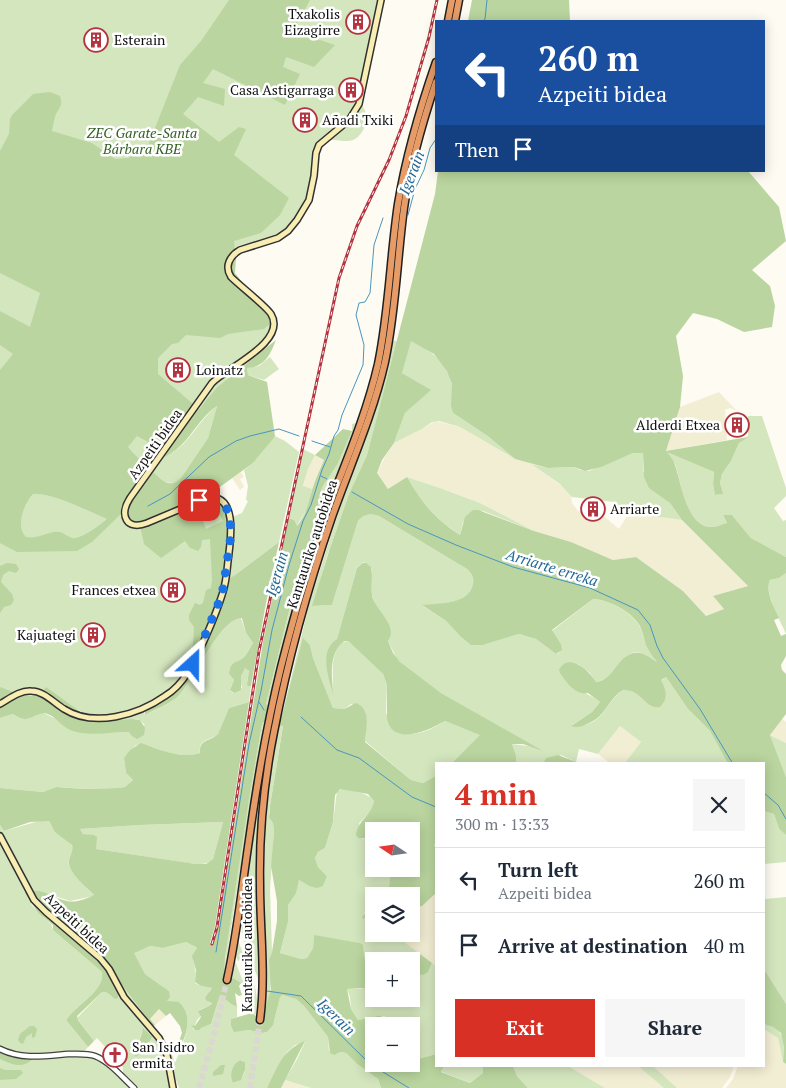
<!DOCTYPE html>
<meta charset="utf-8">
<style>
body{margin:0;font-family:"PT Serif",serif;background:#f6f6f7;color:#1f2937;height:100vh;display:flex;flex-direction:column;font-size:19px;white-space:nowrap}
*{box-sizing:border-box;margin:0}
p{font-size:16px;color:#747a83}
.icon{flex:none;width:28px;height:28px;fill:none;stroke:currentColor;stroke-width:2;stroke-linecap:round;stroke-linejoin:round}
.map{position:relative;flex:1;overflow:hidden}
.side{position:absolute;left:435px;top:762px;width:330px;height:305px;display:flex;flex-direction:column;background:#fff;border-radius:0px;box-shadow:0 2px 12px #0003}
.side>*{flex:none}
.top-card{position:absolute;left:435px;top:20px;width:330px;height:152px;border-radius:0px;box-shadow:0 2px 12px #0003;background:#1a4fa0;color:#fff;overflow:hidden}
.needle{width:32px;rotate:283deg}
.buttons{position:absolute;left:365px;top:822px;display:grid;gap:10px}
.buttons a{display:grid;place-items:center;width:55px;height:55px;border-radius:0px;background:#fff;box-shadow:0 2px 12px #0003;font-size:25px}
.pin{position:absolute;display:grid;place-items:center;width:42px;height:42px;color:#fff;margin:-21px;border-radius:10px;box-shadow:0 2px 8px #0006}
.me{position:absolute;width:55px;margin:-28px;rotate:24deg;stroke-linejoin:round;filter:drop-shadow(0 0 4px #0008)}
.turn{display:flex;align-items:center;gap:18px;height:105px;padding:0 20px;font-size:22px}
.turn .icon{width:65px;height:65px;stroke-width:2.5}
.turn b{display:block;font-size:35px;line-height:42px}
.then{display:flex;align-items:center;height:48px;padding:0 20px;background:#0003;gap:10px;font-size:19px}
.round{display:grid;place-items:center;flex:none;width:52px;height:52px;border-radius:0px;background:#f6f6f7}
.summary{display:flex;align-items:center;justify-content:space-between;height:85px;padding:0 20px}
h1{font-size:30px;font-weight:800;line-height:38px;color:#d93025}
.button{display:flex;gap:10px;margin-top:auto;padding:10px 20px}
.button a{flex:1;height:58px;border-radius:0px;background:#d93025;color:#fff;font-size:20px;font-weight:800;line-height:58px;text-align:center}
.button a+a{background:#f6f6f7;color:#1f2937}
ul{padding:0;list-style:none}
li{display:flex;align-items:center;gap:15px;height:65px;padding:0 20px;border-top:1px solid #e0e1e3}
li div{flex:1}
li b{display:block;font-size:19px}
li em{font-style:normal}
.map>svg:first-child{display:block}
.farmland{fill:#f2eed4}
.green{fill:#d4e6be;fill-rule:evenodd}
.forest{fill:#bad59f;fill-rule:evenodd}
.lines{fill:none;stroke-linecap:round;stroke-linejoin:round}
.stream{stroke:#4996c1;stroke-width:1}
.motorway-tunnel{stroke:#dad8d0;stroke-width:6;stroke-dasharray:6 3;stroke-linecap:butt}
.tertiary-casing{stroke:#424242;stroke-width:7}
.secondary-casing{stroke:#313131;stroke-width:8}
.motorway-casing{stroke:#202020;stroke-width:9}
.tertiary{stroke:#fff;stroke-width:4.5}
.secondary{stroke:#f8edb3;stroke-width:5}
.motorway{stroke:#e79c67;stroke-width:6}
.rail-casing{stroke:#b3333f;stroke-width:3}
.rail{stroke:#fff;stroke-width:1;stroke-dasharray:4;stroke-linecap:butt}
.route{stroke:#1a73e8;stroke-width:9;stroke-dasharray:0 16.2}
.labels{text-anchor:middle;stroke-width:5;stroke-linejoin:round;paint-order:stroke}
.poi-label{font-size:14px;fill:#0f0f0f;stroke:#fff;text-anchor:end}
.park-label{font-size:14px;font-style:italic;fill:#346125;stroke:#fff}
.street-label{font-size:14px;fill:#0f0f0f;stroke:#fff}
.water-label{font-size:15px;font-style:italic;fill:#236996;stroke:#fff}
</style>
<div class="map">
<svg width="786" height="1088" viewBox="0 0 786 1088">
<rect width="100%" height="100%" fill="#fefbf2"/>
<g class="farmland">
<path d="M719,392L737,411L730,408L725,410L727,440L666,451L680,407Z"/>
<path d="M435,421L460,427L515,459L530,463L566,489L571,494L572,503L578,511L589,516L605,517L619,529L629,513L682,520L748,586L713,596L724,609L706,616L683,591L636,557L613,560L571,542L534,531L480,503L440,488L407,477L388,490L377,473L386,455L394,443L422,429Z"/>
<path d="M315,455L324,460L312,489L303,487L308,469Z"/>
<path d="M241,472L244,477L240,479L244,487L240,490L232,478Z"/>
<path d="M781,718L786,722V743L770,735Z"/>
<path d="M620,726L641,742L624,764H611L598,754Z"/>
<path d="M436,893V967L403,941L402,938L403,934H411V920L422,906Z"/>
<path d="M159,1009L166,1016L155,1025L150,1019Z"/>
<path d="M764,1029L778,1037L783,1062L786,1064V1088H726L733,1079L738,1066H764Z"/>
<path d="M568,1066H638L664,1088H605Z"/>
<path d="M653,1066H734L730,1077L722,1088H677Z"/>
<path d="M285,1080L311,1088H281Z"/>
</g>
<g class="green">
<path d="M0,0H379L368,52L356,97C360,102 365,108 366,114C368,125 360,141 348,141C338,141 331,138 321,141C314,173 310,218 277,235C264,242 249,242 236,247L232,250L226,264L272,318V329L267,338L264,348L217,387L199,409L193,404L163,449L167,452L165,456C188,448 198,420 217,406L208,438L179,481C172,485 162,482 156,477L126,501L206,497L230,518L242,513L248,501L246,500L248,486L244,470L253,463L275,436L285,441L299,452L279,542L235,575L225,581L185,682L172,696L144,712L145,715C155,710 168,705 176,697C190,681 221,619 241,618L246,633L253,643C250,647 247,653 244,657C236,664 230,660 229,674L234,680L230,690L233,693L242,688L240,679L243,669L247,668L249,672L247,682L251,686L249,702L229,708L218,734C209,741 198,739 200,753C179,759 157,750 136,745L124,758L126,773L133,780L125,787L118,788L84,789L60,787L43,792L0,788V718L13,714C29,725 30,715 44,713L58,720L68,729L88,733L129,732L145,725L140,720L135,719L93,721L79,710L32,695H21L0,700Z"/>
<path d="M410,340C429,349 449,363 452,385C453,395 451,403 453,413L489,437L515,459L460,427L439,421L432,422L422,429L394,443L405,413L430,390L402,373Z"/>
<path d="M393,341H397L367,455L349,494L327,556L313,606L332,605L358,521C362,514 371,513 379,516L467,569C473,575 475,579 472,587C466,605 438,603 423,606L446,621L459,635L483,645L519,634L536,639L556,654L559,653L561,644L552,631L593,599C609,600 630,611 639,625C643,631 643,637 646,643C649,651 654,657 658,664C652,660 646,655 641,653C622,647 613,681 596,682L590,673L578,664L560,668C561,687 589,692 600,702L592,712L572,725C582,726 590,725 598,718C611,708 619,677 640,695L666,677L688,709L710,731L728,764H624L641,742L620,726L598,754L579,749L576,762L561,755L543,762V764H516V755L512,744L528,746L510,733L441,693L405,667L397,659L388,641L389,639L388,624L376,606L372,595V569L364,562L357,568L337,639L326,660L332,691C335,672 328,659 342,642L348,641L383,674L387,685L386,713L397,732C416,737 429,731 445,721L481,735L451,764H436V776L423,783L411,780L365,741L367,720L365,710L351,704L344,709L333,708L313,658L310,645L303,639L292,684L284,707L310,601L343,498L374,416L386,375Z"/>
<path d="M270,357L279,369L264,380L248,375L247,368L259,366Z"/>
<path d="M748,416H762L786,488V496L774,508L783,521L786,520V557L751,538L732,515H723L727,523C722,524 717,527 712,527C686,529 681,481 675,464C673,459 669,455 666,451L714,472L713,484L715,495L722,494L720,483L722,474L731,461L739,443L748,436Z"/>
<path d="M356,423C320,517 290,607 268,705L266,704L293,595L317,517L319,496L323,486L335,468L352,431V424Z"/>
<path d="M303,449L315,455L308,469L303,486L312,489L309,506L296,527L294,520L289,518Z"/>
<path d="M633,453H643V471L662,496L670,503L682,520L629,513L614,502L572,497L560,484L531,464L548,468L574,467L580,470L589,471Z"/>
<path d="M407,477L440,488L480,503L534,531L483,511L463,522L460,535C435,518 422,504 407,477Z"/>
<path d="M786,573V634C780,620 764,593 770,580L779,578Z"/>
<path d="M265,721L252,794L224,974L226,951L247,808L262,724Z"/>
<path d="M283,725L269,812V818L273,823L274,832L270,889L272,952C267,964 272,972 271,984C270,996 267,1008 263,1019L266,985L264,879L266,818L272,765L279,726Z"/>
<path d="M770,735L786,743V777Z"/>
<path d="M260,788L256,877L259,981L244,942L241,924Z"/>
<path d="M343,788C352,792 385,794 371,811C367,815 363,819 359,823L362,839H374V869H391L388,896H374V903L365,912L362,918L366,919L374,914V934H403V941L420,954L393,961H374V966C364,962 363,952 360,943L314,936L313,948L307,958L301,959L280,953L288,922V905L299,880L309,886H323L327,876L318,867L315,858L318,852L325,848L333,822L337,791Z"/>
<path d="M764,811L774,814L779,829L786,835V862L764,864Z"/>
<path d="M39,821H49C53,832 63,834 70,843C77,850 67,857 69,865C72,876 87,887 94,896L70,901L40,891L31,904L38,913L51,924L53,930L102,972C105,991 76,1005 66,1020L88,1047L83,1053L96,1057L120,1075L123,1072L121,1054L125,1050L118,1042L108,1050L97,1038L94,1041L77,1018L102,992H106L112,997L118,998L121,993L122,985L153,1026L151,1028L165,1051L170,1049L175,1063C182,1045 197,1017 179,1002H166L169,991L145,974L133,952L150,946L163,948L186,942L198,949C190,955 194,960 195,969C196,974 195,978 195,983L201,986L212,988L209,992L208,1002H212L209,1006L199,1010L201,1016L197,1020L195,1026H192L194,1030L211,1024L220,995L231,1004L237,1007V1017L231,1019V1026L234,1031L248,1030L263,1033L267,1032L274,1021L280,996L282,995L296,999L304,1006L328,1037L329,1051L337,1054L341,1052L346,1053L357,1064L378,1079L381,1088H311L285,1080L297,1059L305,1042L295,1045L287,1052L267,1088H179L173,1072L168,1075L171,1088H0V825L4,831ZM144,1028L149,1043L144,1051L136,1057L134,1052ZM240,1060L244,1061C247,1071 243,1081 233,1083C229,1074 232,1066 240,1060Z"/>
<path d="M223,822L213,859C206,866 197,864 188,863L96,849V836L83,834L80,829L140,825Z"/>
<path d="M764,897L765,899L786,897V1004L764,969Z"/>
<path d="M238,940C247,966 260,987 257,1016L253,1013L249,1014L248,996L245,986L231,978L235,961L242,979L248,977L247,975L244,976L243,973L248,971L243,959L238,961L235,954Z"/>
<path d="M432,963L436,967V1054L411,1061V1026H390V1020L384,1016L358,1020L351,1009L350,997L347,989H361L374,985V999H411V972C422,975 428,975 432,963Z"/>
<path d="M764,1024C786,1029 785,1043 783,1062L778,1038L764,1029Z"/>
<path d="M444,1066H483V1073L470,1083L440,1071Z"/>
<path d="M513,1066H568L605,1088H528L517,1076Z"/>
<path d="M638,1066H653L677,1088H664Z"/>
</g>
<g class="forest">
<path d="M229,0H310L293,31L335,45L314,67L286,57L283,67L300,74L285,105L213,69L203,83L225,89L224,106L198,97L183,114L219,142L239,127L246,129L234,155L289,198L280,215L261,233L234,241L236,258L235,273L268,316L270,324L264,329L228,334L220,338L186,335L178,343L172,344L158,358V374L199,409L217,387L276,340C270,355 265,367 247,368L248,375L267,382L275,436L273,439L253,463L206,497L221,501L230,516L226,580L235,575L279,542L266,603L251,686H248L247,684L249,671L245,668L241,676V690L234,693L230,690L234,680L229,674C230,660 236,664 244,657C247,654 250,647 253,643L246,633L242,618C220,618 194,679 179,695C170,704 156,709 145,715V711C191,686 191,678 194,627L189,620V615L195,603L200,605L203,603L206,590L211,588L212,580L210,539L202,540L201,547L198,551L190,548L185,541L161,558L144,544L141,530L136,523H129L124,511L92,542L77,551L17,552L0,543V370L13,354L0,345V311L30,327L40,293L0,273V151L9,134L10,119L12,115L33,94L50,92L60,96C63,105 60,107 56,114C54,119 53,126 52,131L92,143L115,159L128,158L147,148L180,65L201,41ZM217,406L208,438L181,478C168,492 157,475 148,467C142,461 134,455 128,447L137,436L167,452L164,457C188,447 196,420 217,406ZM33,494C49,491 91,512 107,519C101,524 81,540 72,538C65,536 64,531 54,532C44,534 36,539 26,537C15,527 24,503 33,494ZM207,506L216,507L223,521L206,529L199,510Z"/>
<path d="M472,0H569L570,21H468Z"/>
<path d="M438,171H748L779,207L786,241L752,270L770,286L775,306L772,327L744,332L717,319L693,313L676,336L683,376L680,407L666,451L748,437L739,443L731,461L722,474L720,483L723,494L715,495L713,484L714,472L667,452C670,456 674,460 675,465C681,482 687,529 712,527C717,527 722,524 727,523L723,515H732L751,538L786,557V573L779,578L770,580C765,592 774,607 779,618L774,620L781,636L786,634V656L781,665L782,670L786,674V714L770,735L786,777V835L779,829L774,814L764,811V764H728L710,731L688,709L666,677L661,680C666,690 669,698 660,707C644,709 643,690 624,690C609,696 608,716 587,724C581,727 577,728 571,726L592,712L600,702L588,693C576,696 566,682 560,673L559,670C568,651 590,671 596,682C614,681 619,649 640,653C646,654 651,659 657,662C653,657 649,651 646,645C644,639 643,632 640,626C631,611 609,600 593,599L552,630L561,644L562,650L556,654L536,639L519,634L483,645H471L459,635L446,621L422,605C437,603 466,605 472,587C475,579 473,575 467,569L379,516C371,513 363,514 358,521L332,605L312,606L330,548L349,494L367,455L435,194ZM411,341L434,354L447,371L452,384L451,406L453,413L489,437L515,459L548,468L574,467L585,471L601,467L633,453H643L644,477L649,488L670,503L682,520L748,586L713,596L724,609L706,616L683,591L636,557L613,560L571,542L534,531L478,510H473L465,517L460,535C434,518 422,503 407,477L388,489L377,473L382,460L394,443L405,413L431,390L402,373Z"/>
<path d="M343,429L352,431L337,465L323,486L319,496L317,517L293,595L266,704L268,705L265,721L262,724L249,799L225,958L224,980H229L233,978L241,983L239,986L242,995L239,996L235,993L237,1007L231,1004L220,995L211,1024L201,1028L199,1030H195L191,1025L195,1026L201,1017L198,1011L209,1006L212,1003L207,1001L205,998L212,988L201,986L195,982L196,970L192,956L197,948L186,942L163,948L150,946L134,953L145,974L169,991L170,997L167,1001L179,1002C192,1013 188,1032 181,1045L165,1051L179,1041L182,1033L180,1026L170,1013L166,1016L159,1009L150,1019L155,1025L153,1026L122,985L118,998L115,999L106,992H102L77,1016L78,1020L94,1041L88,1047L66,1020C76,1005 105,991 102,972L53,930V925L38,913L25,893C44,886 50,898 67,901C76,903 86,899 94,895C86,887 71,875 69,864C68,857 74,852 72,845L55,832L49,821L30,822L4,831L0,825V788L43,792L57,787L84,789L118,788L125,787L133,780L126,773L124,758L130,750L141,743C160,750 179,759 200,753C199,739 209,742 218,734L229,708L249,702L215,926L210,943L213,944L219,924L263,642L289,518L294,520L297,526C307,513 308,505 312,490C315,480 320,470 324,460L315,455ZM223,822L213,859L206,864H196L96,849L97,837L94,835L83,834L80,829L140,825Z"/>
<path d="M7,563L16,564L19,569L16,573L9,571L3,575L1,582L12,594L14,600L11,605L4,607L0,613V566Z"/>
<path d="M363,563H366L371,567C373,576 371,586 372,595C375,611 399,625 388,641L393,653L400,662L441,693L543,751L523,744H512L516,755V764H451L480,735L445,721C430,730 393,747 387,719V685L383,674L348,641H344C328,654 332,676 333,695C329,676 318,652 337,639L357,568Z"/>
<path d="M303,638L310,645L313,658L333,708L344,709L356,703C372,709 366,728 365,742L411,780L423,783L436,776V844L434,845L436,847V893L422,906L411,910V896H388L391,869H411V831H374V839L358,838L356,835C358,820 372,815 374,801L368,794L340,789L335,795L333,822L325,848L318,852L315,858L318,867L327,876L323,886L317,888L309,886L299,880L296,893L288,905V922L280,953L301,959L307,958L313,948L314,935L360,943L363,945C364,954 363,962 374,966V985L366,988L347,989L351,1009L358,1020L379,1016L389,1018L390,1026H374V1064H411V1061L436,1054V1066H444L441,1072L470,1083L483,1073V1066H513L517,1076L528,1088H381L378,1079L357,1064L346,1053L341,1052L334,1055L330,1053L328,1037L304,1006L296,999L282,995L280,997L273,1025L267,1032L263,1033L248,1030L234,1032L231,1026V1019L252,1013L262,1020L271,989L269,960L272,952L277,921V901L271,866L274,832L273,823L269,818L270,806L283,726H279Z"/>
<path d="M0,687L21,695L39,696L46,687L93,721L132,719L140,720L145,728L144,735L137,739L132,736L129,732C111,732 87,737 70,730C61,726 56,716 45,713C30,715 29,725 13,714L0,718Z"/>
<path d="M558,755L576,762V764H543L546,758Z"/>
<path d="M374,903V914L363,919L362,917Z"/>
<path d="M420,954L432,963L428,972L423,975L411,972V961H393Z"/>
<path d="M764,969L786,1004V1064L783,1062L784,1047L781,1033L773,1027L764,1024Z"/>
<path d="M30,1026H34L37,1029L35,1037L32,1038V1033L26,1037L23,1044L20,1043L18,1040L20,1034Z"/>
<path d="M143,1028L152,1037L144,1051L136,1057L134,1055C135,1046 142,1038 143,1028Z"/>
<path d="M305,1041L281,1088H267C278,1067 282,1050 305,1041Z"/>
<path d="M0,1052L18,1058L33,1059C22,1069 13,1065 0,1059Z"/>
<path d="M240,1060L245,1062V1070L241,1080L233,1083C229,1076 231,1065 240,1060Z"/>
<path d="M221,1065H225L223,1074L213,1076V1072Z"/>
<path d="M0,1068L5,1070H21L23,1073L16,1079L0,1080Z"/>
</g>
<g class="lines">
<g class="stream">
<path d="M483,21L485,19L487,0"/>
<path d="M408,215L415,189L424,170L430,148L436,139"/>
<path d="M312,441L330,447"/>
<path d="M321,476L327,479"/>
<path d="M352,492L408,524L456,545L513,567L590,588L638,610L650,625L657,646L663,658L700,709L733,764"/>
<path d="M148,506L170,494L209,457L236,441L250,436L279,429L299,436"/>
<path d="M259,702L264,710"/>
<path d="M301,717L337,750L359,758L412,797L436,807"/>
<path d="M764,793L778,805L786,819"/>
<path d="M216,952L249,744L261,691L272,630L289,565L303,521L311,505L322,470L329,454L334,436L338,430L342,415L363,365L364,345L356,315L359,303L365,302L370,293L374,245L383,218"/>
<path d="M267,991L301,996L370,1064L409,1088"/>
</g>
<g class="motorway-tunnel">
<path d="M199,1088L213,1038L227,980"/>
<path d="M250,1088L260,1020"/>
</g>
<g class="tertiary-casing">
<path id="tertiary" d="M0,1049C22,1060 45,1056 68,1054C77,1054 87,1053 95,1056C110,1062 122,1077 134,1088"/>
</g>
<g class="secondary-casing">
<g id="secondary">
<path d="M0,704C9,699 20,690 31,691C44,691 54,703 64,709C94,728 138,715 165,696C175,690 182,682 188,672C200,652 215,617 222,595C226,584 227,572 228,561C230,543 239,496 209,497L147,523C126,531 119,515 130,498L212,383C226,368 288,342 271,314C266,306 240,286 231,277C224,266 230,256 240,250L278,238L288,231L297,220L309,200L314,176L316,153L319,145L349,120L359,104L381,0"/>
<path d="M0,836L34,900L46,912L100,958L109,969L124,997L159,1038L167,1055L173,1088"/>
</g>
</g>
<g class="motorway-casing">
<g id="motorway">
<path d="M448,21L452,0"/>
<path d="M455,21L459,0"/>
<path d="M227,980C237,934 242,887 249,840C257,782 267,724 281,667C294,616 308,566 325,516C344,466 366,416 378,364C389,311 390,257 398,204C406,155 420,108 436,62"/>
<path d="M260,1020C266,976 260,930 260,885C259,833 264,782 274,732C288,659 308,587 332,517C350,466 373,415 385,362C396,311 397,260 404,208C410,165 422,124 436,82"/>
</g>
</g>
<use href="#tertiary" class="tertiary"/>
<use href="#secondary" class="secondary"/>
<use href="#motorway" class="motorway"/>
<g class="rail-casing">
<path id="rail" d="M212,944L217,927L259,651L339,278L357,226L389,160L406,116L429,37L437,0"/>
</g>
<use href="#rail" class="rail"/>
</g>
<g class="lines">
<path class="route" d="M193,664L222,595L230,543L231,528L228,511L222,501L212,497L199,500"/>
</g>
<defs>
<g id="building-ring" transform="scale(1.25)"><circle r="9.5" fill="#fff" stroke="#b3333f" stroke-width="1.5"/><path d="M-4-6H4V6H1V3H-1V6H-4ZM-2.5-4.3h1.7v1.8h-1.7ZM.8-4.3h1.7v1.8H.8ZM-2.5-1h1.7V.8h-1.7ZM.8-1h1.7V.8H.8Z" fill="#b3333f"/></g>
<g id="church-ring" transform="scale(1.25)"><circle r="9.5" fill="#fff" stroke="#b3333f" stroke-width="1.5"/><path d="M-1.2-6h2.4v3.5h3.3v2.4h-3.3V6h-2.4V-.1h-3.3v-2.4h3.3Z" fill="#b3333f"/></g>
</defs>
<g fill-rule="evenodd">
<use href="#building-ring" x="358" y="22"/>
<use href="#building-ring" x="96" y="40"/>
<use href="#building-ring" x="351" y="90"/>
<use href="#building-ring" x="305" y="120"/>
<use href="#building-ring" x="178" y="370"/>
<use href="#building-ring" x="737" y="425"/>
<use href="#building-ring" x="593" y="509"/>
<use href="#building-ring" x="173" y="590"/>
<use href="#building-ring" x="93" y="635"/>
<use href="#church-ring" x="115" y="1055"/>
</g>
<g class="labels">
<g class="poi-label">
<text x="340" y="19">Txakolis<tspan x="340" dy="16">Eizagirre</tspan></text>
<text x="114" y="45" text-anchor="start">Esterain</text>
<text x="334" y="95">Casa Astigarraga</text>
<text x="322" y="125" text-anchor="start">Añadi Txiki</text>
<text x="196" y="375" text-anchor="start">Loinatz</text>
<text x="720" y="430">Alderdi Etxea</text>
<text x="610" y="514" text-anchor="start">Arriarte</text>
<text x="156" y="595">Frances etxea</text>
<text x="76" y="640">Kajuategi</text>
<text x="132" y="1052" text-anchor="start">San Isidro<tspan x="132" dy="16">ermita</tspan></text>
</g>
<g class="park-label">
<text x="142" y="138">ZEC Garate-Santa<tspan x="142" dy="16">Bárbara KBE</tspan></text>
</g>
<g class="street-label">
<text transform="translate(155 444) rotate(-55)" y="5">Azpeiti bidea</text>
<text transform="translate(312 544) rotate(-72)" y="5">Kantauriko autobidea</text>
<text transform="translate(77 923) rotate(43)" y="5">Azpeiti bidea</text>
<text transform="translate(247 945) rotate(-90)" y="5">Kantauriko autobidea</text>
</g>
<g class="water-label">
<text transform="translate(412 173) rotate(-69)" y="5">Igerain</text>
<text transform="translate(552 568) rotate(17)" y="5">Arriarte erreka</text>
<text transform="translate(277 574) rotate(-74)" y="5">Igerain</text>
<text transform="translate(336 1017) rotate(44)" y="5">Igerain</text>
</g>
</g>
</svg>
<div class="buttons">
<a><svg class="needle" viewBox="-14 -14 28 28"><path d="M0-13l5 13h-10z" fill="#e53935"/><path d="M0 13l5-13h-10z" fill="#747a83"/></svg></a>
<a><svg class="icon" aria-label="layers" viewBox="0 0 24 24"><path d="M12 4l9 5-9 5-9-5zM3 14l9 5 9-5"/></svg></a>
<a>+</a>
<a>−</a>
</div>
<div class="pin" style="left:199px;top:500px;background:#d93025"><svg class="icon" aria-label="arrive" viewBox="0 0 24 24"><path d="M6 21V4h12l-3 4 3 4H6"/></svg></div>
<svg class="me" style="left:193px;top:664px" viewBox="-20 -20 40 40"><path d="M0-17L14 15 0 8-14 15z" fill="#1a73e8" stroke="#fff" stroke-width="4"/></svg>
<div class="top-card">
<div class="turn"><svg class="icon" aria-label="left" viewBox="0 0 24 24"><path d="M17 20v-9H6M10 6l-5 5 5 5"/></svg><div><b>260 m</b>Azpeiti bidea</div></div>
<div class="then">Then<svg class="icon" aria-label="arrive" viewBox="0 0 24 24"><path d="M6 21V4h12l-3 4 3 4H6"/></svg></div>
</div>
<section class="side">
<div class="summary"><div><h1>4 min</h1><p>300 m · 13:33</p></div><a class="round"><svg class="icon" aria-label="close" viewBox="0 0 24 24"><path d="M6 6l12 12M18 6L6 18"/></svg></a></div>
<ul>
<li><svg class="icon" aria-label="left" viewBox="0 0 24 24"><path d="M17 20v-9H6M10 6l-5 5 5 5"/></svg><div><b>Turn left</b><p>Azpeiti bidea</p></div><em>260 m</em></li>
<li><svg class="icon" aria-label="arrive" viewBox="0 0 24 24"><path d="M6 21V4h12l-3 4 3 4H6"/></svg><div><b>Arrive at destination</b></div><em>40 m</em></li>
</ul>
<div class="button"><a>Exit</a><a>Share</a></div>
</section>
</div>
